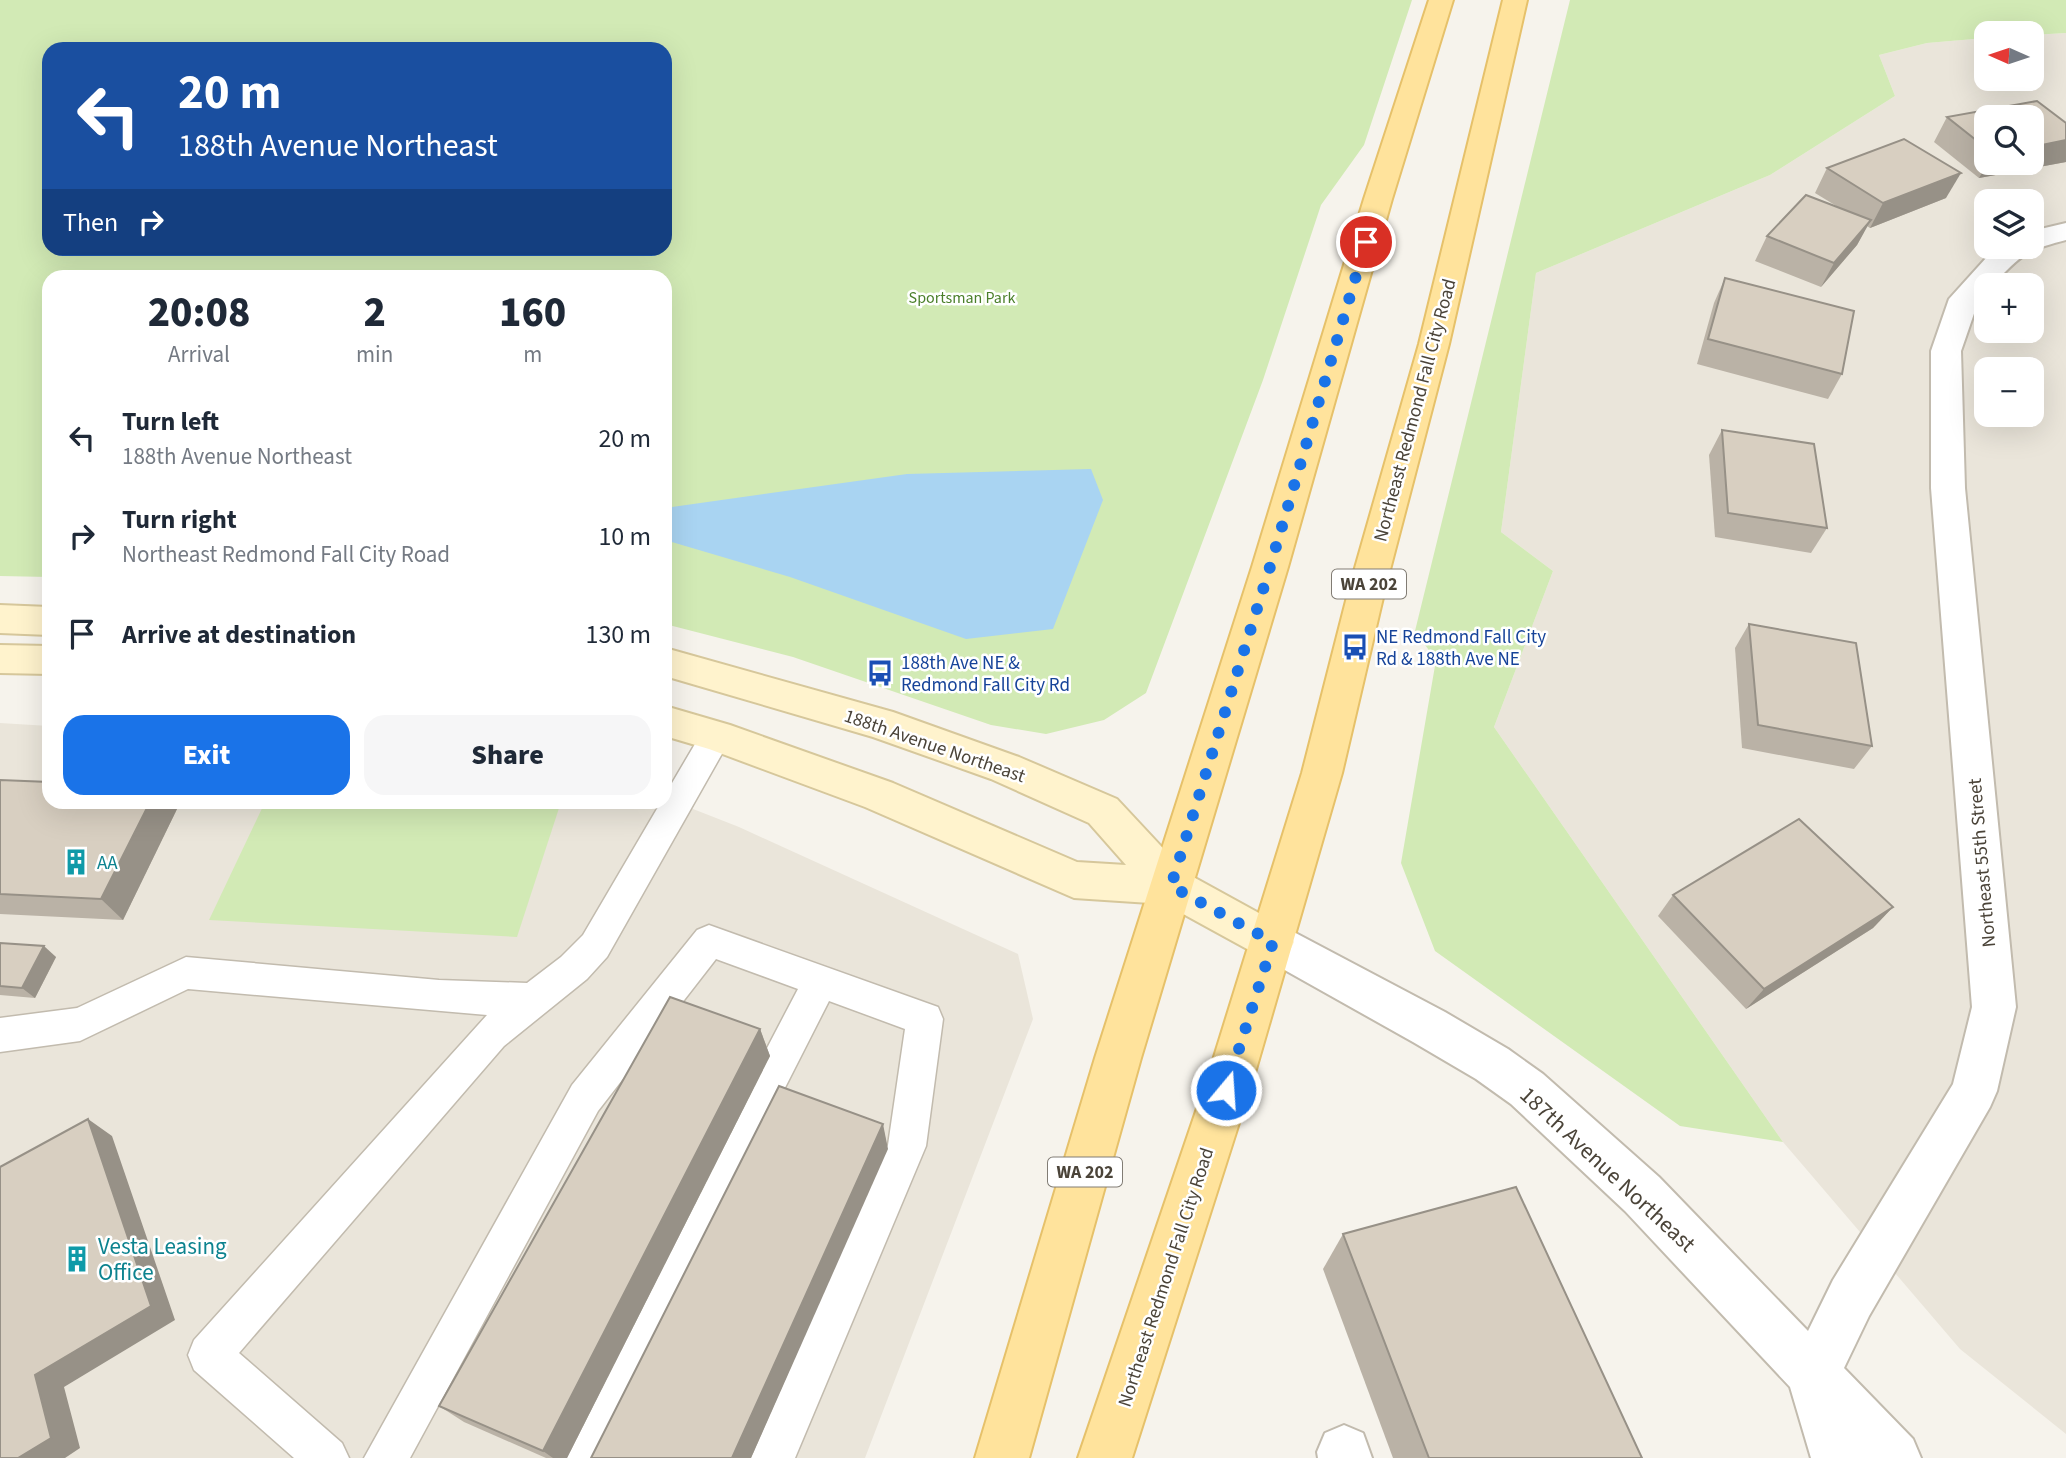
<!DOCTYPE html>
<meta charset="utf-8">
<style>
body{margin:0;font-family:"Source Sans 3",sans-serif;background:#f6f6f7;color:#1f2937;height:100vh;display:flex;flex-direction:column;font-size:26px;white-space:nowrap}
*{box-sizing:border-box;margin:0}
p{font-size:23px;color:#747a83}
.icon{flex:none;width:38px;height:38px;fill:none;stroke:currentColor;stroke-width:2;stroke-linecap:round;stroke-linejoin:round}
.map{position:relative;flex:1;overflow:hidden}
.sheet{position:absolute;left:42px;top:270px;width:630px;height:539px;display:flex;flex-direction:column;background:#fff;border-radius:21px;box-shadow:0 7px 28px #0002}
.sheet>*{flex:none}
.hud{position:absolute;left:42px;top:42px;width:630px;height:214px;border-radius:21px;box-shadow:0 7px 28px #0002;background:#1a4fa0;color:#fff;overflow:hidden}
.needle{width:46px;rotate:273deg}
.tools{position:absolute;left:1974px;top:21px;display:grid;gap:14px}
.tools a{display:grid;place-items:center;width:70px;height:70px;border-radius:14px;background:#fff;box-shadow:0 7px 28px #0002;font-size:35px}
.pin{position:absolute;display:grid;place-items:center;width:60px;height:60px;color:#fff;margin:-30px;border:4px solid #fff;border-radius:50%;box-shadow:0 2px 7px #0007}
.me{position:absolute;width:77px;margin:-38px;rotate:18deg;stroke-linejoin:round;filter:drop-shadow(0 0 5px #0008)}
.turn{display:flex;align-items:center;gap:24px;height:147px;padding:0 21px;font-size:32px}
.turn .icon{width:91px;height:91px;stroke-width:2.5}
.turn b{display:block;font-size:49px;line-height:60px}
.then{display:flex;align-items:center;height:66px;padding:0 21px;background:#0003;gap:14px;font-size:26px}
.eta{display:flex;justify-content:space-evenly;align-items:center;height:119px;text-align:center}
.eta b{font-size:42px;font-weight:800;line-height:49px}
.button{display:flex;gap:14px;margin-top:auto;padding:14px 21px}
.button a{flex:1;height:80px;border-radius:21px;background:#1a73e8;color:#fff;font-size:28px;font-weight:800;line-height:80px;text-align:center}
.button a+a{background:#f6f6f7;color:#1f2937}
ul{padding:0;list-style:none}
li{display:flex;align-items:center;gap:21px;height:98px;padding:0 21px}
li div{flex:1}
li b{display:block;font-size:26px}
li em{font-style:normal}
.map>svg:first-child{display:block}
.residential{fill:#eae5da;fill-rule:evenodd}
.green{fill:#d2eab5;fill-rule:evenodd}
.water{fill:#a9d4f2}
.lines{fill:none;stroke-linecap:round;stroke-linejoin:round}
.lane-casing{stroke:#c2bbae;stroke-width:3}
.street-casing{stroke:#c2bbae;stroke-width:4}
.secondary-casing{stroke:#d6c79b;stroke-width:4}
.primary-casing{stroke:#e6c16a;stroke-width:4}
.lane{fill:#fff;fill-rule:evenodd}
.street{fill:#fff;fill-rule:evenodd}
.secondary{fill:#fff3cd;fill-rule:evenodd}
.primary{fill:#ffe39c;fill-rule:evenodd}
.wall{fill:#bab2a6;fill-rule:evenodd}
.shaded-wall{fill:#979187}
.building{fill:#d8cfc1;stroke:#979187;stroke-width:2}
.route{stroke:#1a73e8;stroke-width:12;stroke-dasharray:0 21.6}
.labels{text-anchor:middle;stroke-width:5;stroke-linejoin:round;paint-order:stroke}
.far-park-label{font-size:16px;fill:#4a7f2a;stroke:#fff}
.shield{fill:#fff;stroke:#817c74;stroke-width:2}
.shield-label{font-size:18px;font-weight:bold;fill:#4b4439}
.street-label{font-size:19px;fill:#4b4439;stroke:#fff}
.transit-label{font-size:19px;fill:#164399;stroke:#fff;text-anchor:start}
.culture-label{font-size:19px;fill:#0d838f;stroke:#fff;text-anchor:start}
.near-street-label{font-size:23px;fill:#4b4439;stroke:#fff}
.near-culture-label{font-size:23px;fill:#0d838f;stroke:#fff;text-anchor:start}
</style>
<div class="map">
<svg width="2066" height="1458" viewBox="0 0 2066 1458">
<rect width="100%" height="100%" fill="#f6f3ec"/>
<g class="residential">
<path d="M2066,33V1434L1960,1349L1783,1142L1494,727L1553,571L1501,532L1536,273L1770,175L1895,96L1879,55L1927,43L1986,38V79H2032V35ZM1986,117H2032V163H1986ZM1986,201H2032V247H1986ZM1986,285H2032V331H1986ZM1986,369H2032V415H1986Z"/>
<path d="M0,723L49,726V802H665V798L739,827L1018,954L1033,1019L865,1458H0Z"/>
</g>
<g class="green">
<path d="M0,0H1412L1364,145L1321,205L1263,380L1146,693L1104,720L1046,734L991,725L793,657L665,624V276H49V577L0,576ZM49,49H665V248H49Z"/>
<path d="M1570,0H2066V33L2032,35L1986,33V38L1927,43L1879,55L1895,96L1770,175L1536,273L1501,532L1553,571L1494,727L1783,1142L1680,1126L1435,951L1401,863L1436,660L1415,631Z"/>
<path d="M265,802H561L517,937L209,920Z"/>
</g>
<path class="water" d="M1091,469L1103,500L1053,629L966,639L790,577L665,540V508L907,474Z"/>
<g class="lines">
<g class="lane-casing">
<g id="lane">
<path d="M716,723L727,727L732,736L607,957L587,979L504,1046L239,1353L342,1443L349,1458H294L194,1370L188,1355L194,1340L487,1015L188,989L80,1041L0,1052V1018L77,1008L186,957L439,980L527,983L561,957L583,935L661,802H665V795L705,727Z"/>
<path d="M709,925L938,1007L943,1019L926,1146L795,1458H751L888,1145L905,1029L829,1001L597,1458H552L798,989L716,959L598,1111L410,1458H364L572,1085L697,930Z"/>
</g>
</g>
<g class="street-casing">
<g id="street">
<path d="M2066,223V240C2027,250 2020,255 1993,285H1986V292L1978,302L1961,351L1965,488L2016,1007L1997,1091L1990,1107L1869,1316L1844,1368L1913,1439L1921,1458H1811L1790,1387L1625,1211L1511,1104L1476,1079L1413,1042L1258,955L1252,942L1258,929L1273,923L1288,929L1445,1012L1508,1049L1543,1074L1659,1177L1808,1331L1833,1280L1953,1084L1972,1007L1931,488V351L1949,299L1996,247H2032V231Z"/>
<path d="M1344,1425L1363,1433L1372,1458H1318L1317,1452L1325,1433Z"/>
</g>
</g>
<g class="secondary-casing">
<g id="secondary">
<path d="M0,605L49,607V635L0,633Z"/>
<path d="M0,645L49,646V674L0,673Z"/>
<path d="M665,648L893,712L1019,757L1117,799L1186,873L1288,929L1294,942L1288,955L1273,961L1258,955L1165,904L1074,898L865,807L709,749L665,736V706L730,725L893,783L1077,862L1126,865L1089,823L991,779L873,737L665,676Z"/>
</g>
</g>
<g class="primary-casing">
<g id="primary">
<path d="M1429,0H1453L1392,199L1288,567L1141,1058L1029,1458H975L1095,1058L1252,567L1364,199Z"/>
<path d="M1503,0H1527L1449,344L1385,589L1342,773L1255,1073L1132,1458H1078L1209,1073L1302,773L1349,589L1419,344Z"/>
</g>
</g>
<use href="#lane" class="lane"/>
<use href="#street" class="street"/>
<use href="#secondary" class="secondary"/>
<use href="#primary" class="primary"/>
</g>
<g class="wall">
<path d="M2037,101L2066,123V162L1979,178L1934,142L1947,117ZM1986,117H2032V163H1986Z"/>
<path d="M1827,168L1946,198L1870,228L1867,226L1857,245L1821,287L1755,261L1767,236L1838,207L1815,193Z"/>
<path d="M1725,278L1842,374L1828,399L1697,364L1714,303Z"/>
<path d="M1722,430L1827,528L1811,553L1715,537L1709,455Z"/>
<path d="M1749,624L1872,746L1854,769L1742,748L1735,648Z"/>
<path d="M0,780L177,809L123,920L0,914Z"/>
<path d="M1673,895L1893,907L1873,928L1746,1009L1658,916Z"/>
<path d="M0,943L56,957L35,998L0,995Z"/>
<path d="M760,1029L770,1056L567,1458H546L464,1422L439,1406Z"/>
<path d="M1343,1234L1642,1458H1393L1323,1269Z"/>
</g>
<g class="shaded-wall">
<path d="M2066,140V162L1979,178L1988,163H2032V147Z"/>
<path d="M1961,173L1946,198L1870,228L1883,203Z"/>
<path d="M1871,220L1857,245L1821,287L1834,263Z"/>
<path d="M150,802H171L177,809L123,920L101,899Z"/>
<path d="M1893,907L1873,928L1746,1009L1764,989Z"/>
<path d="M44,946L56,957L35,998L22,988Z"/>
<path d="M760,1029L770,1056L567,1458H553L543,1451Z"/>
<path d="M88,1119L112,1136L175,1320L64,1387L80,1448L65,1458H18Z"/>
<path d="M883,1124L888,1149L751,1458H732Z"/>
</g>
<g class="building">
<path d="M2037,101L2066,123V140L2032,147V117H1986V148L1947,117Z"/>
<path d="M1904,139L1961,173L1883,203L1827,168Z"/>
<path d="M1806,195L1871,220L1834,263L1767,236Z"/>
<path d="M1725,278L1854,311L1842,374L1708,339Z"/>
<path d="M1722,430L1814,444L1827,528L1728,513Z"/>
<path d="M1749,624L1856,643L1872,746L1758,725Z"/>
<path d="M0,780L49,782V802H150L101,899L0,894Z"/>
<path d="M1799,819L1893,907L1764,989L1673,895Z"/>
<path d="M0,943L44,946L22,988L0,986Z"/>
<path d="M670,997L760,1029L543,1451L439,1406Z"/>
<path d="M779,1086L883,1124L732,1458H591Z"/>
<path d="M88,1119L151,1306L35,1375L51,1438L18,1458H0V1167Z"/>
<path d="M1516,1187L1642,1458H1429L1343,1234Z"/>
</g>
<g class="lines">
<path class="route" d="M1226,1090L1273,942L1171,886L1270,567L1366,242"/>
</g>
<defs>
<g id="bus-bare" transform="scale(2.1)"><path d="M-5-6H5V4H4V6H2V4H-2V6H-4V4H-5ZM-3.5-4V0h7V-4ZM-3.5 1.2v1.5H-2V1.2ZM2 1.2v1.5H3.5V1.2Z" fill="#1a4fb4" stroke="#fff" stroke-width="2.5" paint-order="stroke"/></g>
<g id="building-bare" transform="scale(2.1)"><path d="M-4-6H4V6H1V3H-1V6H-4ZM-2.5-4.3h1.7v1.8h-1.7ZM.8-4.3h1.7v1.8H.8ZM-2.5-1h1.7V.8h-1.7ZM.8-1h1.7V.8H.8Z" fill="#0f9aa8" stroke="#fff" stroke-width="2.5" paint-order="stroke"/></g>
</defs>
<g fill-rule="evenodd">
<use href="#bus-bare" x="1355" y="647"/>
<use href="#bus-bare" x="880" y="673"/>
<use href="#building-bare" x="76" y="862"/>
<use href="#building-bare" x="77" y="1259"/>
</g>
<g class="labels">
<g class="far-park-label">
<text x="962" y="303">Sportsman Park</text>
</g>
<g class="shield">
<rect x="1332" y="569.5" width="74" height="29" rx="5"/>
<rect x="1048" y="1157.5" width="74" height="29" rx="5"/>
</g>
<g class="shield-label">
<text x="1369" y="590">WA 202</text>
<text x="1085" y="1178">WA 202</text>
</g>
<g class="street-label">
<text transform="translate(1414 410) rotate(-75)" y="7">Northeast Redmond Fall City Road</text>
<text transform="translate(935 745) rotate(19)" y="7">188th Avenue Northeast</text>
<text transform="translate(1981 863) rotate(-95)" y="7">Northeast 55th Street</text>
<text transform="translate(1165 1277) rotate(-72)" y="7">Northeast Redmond Fall City Road</text>
</g>
<g class="transit-label">
<text x="1376" y="643">NE Redmond Fall City<tspan x="1376" dy="22">Rd &amp; 188th Ave NE</tspan></text>
<text x="901" y="669">188th Ave NE &amp;<tspan x="901" dy="22">Redmond Fall City Rd</tspan></text>
</g>
<g class="culture-label">
<text x="97" y="869">AA</text>
</g>
<g class="near-street-label">
<text transform="translate(1608 1169) rotate(43)" y="8">187th Avenue Northeast</text>
</g>
<g class="near-culture-label">
<text x="98" y="1254">Vesta Leasing<tspan x="98" dy="26">Office</tspan></text>
</g>
</g>
</svg>
<div class="tools">
<a><svg class="needle" viewBox="-14 -14 28 28"><path d="M0-13l5 13h-10z" fill="#e53935"/><path d="M0 13l5-13h-10z" fill="#747a83"/></svg></a>
<a><svg class="icon" aria-label="search" viewBox="0 0 24 24"><circle cx="10" cy="10" r="6"/><path d="M15 15l6 6"/></svg></a>
<a><svg class="icon" aria-label="layers" viewBox="0 0 24 24"><path d="M12 4l9 5-9 5-9-5zM3 14l9 5 9-5"/></svg></a>
<a>+</a>
<a>−</a>
</div>
<div class="pin" style="left:1366px;top:242px;background:#d93025"><svg class="icon" aria-label="arrive" viewBox="0 0 24 24"><path d="M6 21V4h12l-3 4 3 4H6"/></svg></div>
<svg class="me" style="left:1226px;top:1090px" viewBox="-20 -20 40 40"><circle r="17" fill="#1a73e8" stroke="#fff" stroke-width="3"/><path d="M0-11L8 9 0 5-8 9z" fill="#fff"/></svg>
<div class="hud">
<div class="turn"><svg class="icon" aria-label="left" viewBox="0 0 24 24"><path d="M17 20v-9H6M10 6l-5 5 5 5"/></svg><div><b>20 m</b>188th Avenue Northeast</div></div>
<div class="then">Then<svg class="icon" aria-label="right" viewBox="0 0 24 24"><path d="M7 20v-9h11M14 6l5 5-5 5"/></svg></div>
</div>
<section class="sheet">
<div class="eta">
<div><b>20:08</b><p>Arrival</p></div>
<div><b>2</b><p>min</p></div>
<div><b>160</b><p>m</p></div>
</div>
<ul>
<li><svg class="icon" aria-label="left" viewBox="0 0 24 24"><path d="M17 20v-9H6M10 6l-5 5 5 5"/></svg><div><b>Turn left</b><p>188th Avenue Northeast</p></div><em>20 m</em></li>
<li><svg class="icon" aria-label="right" viewBox="0 0 24 24"><path d="M7 20v-9h11M14 6l5 5-5 5"/></svg><div><b>Turn right</b><p>Northeast Redmond Fall City Road</p></div><em>10 m</em></li>
<li><svg class="icon" aria-label="arrive" viewBox="0 0 24 24"><path d="M6 21V4h12l-3 4 3 4H6"/></svg><div><b>Arrive at destination</b></div><em>130 m</em></li>
</ul>
<div class="button"><a>Exit</a><a>Share</a></div>
</section>
</div>
